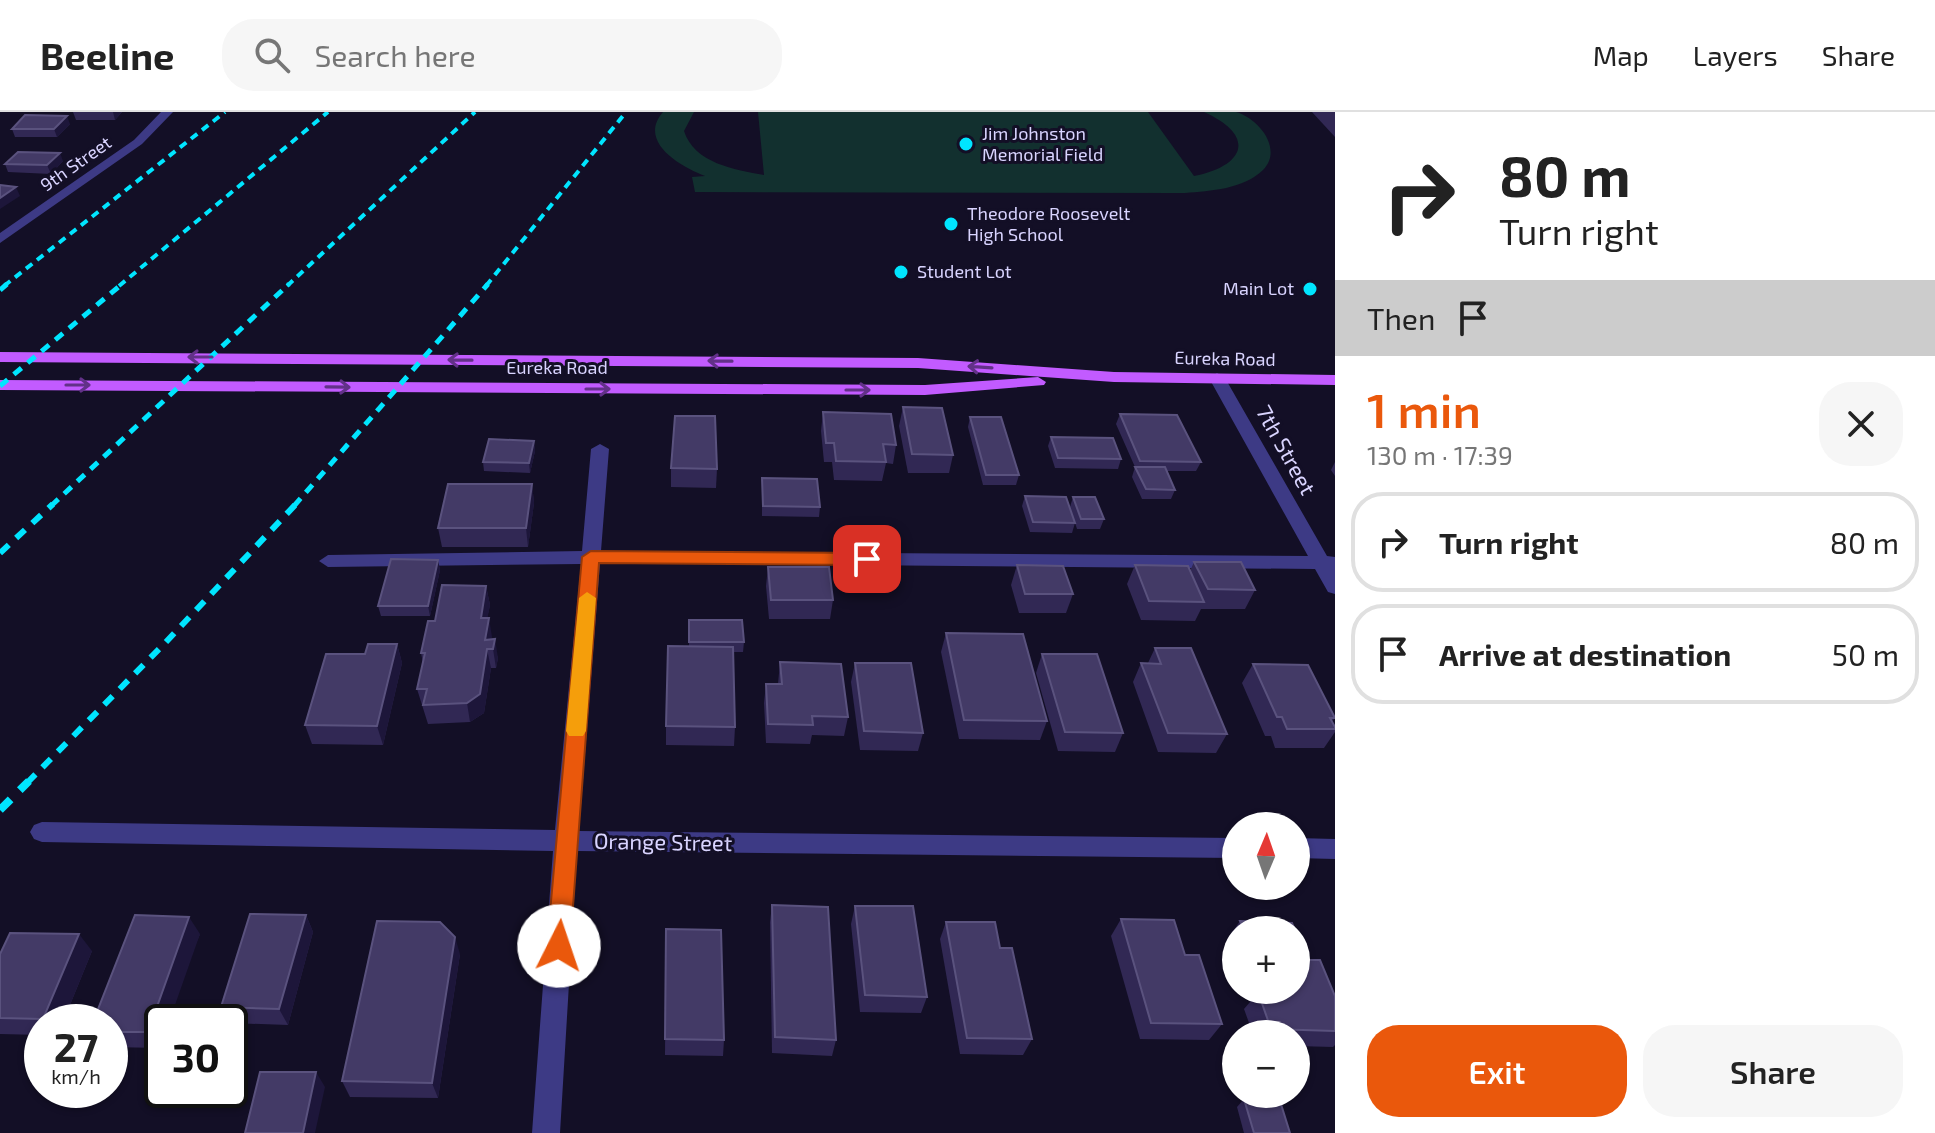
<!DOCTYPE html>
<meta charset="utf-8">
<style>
body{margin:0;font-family:"Exo 2",sans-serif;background:#f6f6f6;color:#222;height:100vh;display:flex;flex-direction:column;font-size:30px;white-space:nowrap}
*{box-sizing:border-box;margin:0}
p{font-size:26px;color:#767676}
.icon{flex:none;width:44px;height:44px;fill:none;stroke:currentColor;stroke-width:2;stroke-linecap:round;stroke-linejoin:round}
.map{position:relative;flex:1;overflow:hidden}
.sheet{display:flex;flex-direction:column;background:#fff;width:600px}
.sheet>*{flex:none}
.guide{background:#fff;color:#222;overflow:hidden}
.needle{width:52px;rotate:2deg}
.buttons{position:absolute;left:1222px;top:700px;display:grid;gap:16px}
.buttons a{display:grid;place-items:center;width:88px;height:88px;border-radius:50%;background:#fff;box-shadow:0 2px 6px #0004;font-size:40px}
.speed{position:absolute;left:24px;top:892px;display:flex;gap:16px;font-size:40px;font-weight:700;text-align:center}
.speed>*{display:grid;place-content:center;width:104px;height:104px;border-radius:50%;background:#fff;box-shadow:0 2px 6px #0004;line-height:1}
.speed small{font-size:20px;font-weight:400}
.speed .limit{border:4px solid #111;border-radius:12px;background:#fff;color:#111}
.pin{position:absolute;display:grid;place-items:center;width:68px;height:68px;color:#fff;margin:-34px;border-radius:16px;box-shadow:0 4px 12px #0006}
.me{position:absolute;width:88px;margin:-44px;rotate:4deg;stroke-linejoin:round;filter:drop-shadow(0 0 6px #0008)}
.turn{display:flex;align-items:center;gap:28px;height:168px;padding:0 32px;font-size:36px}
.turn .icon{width:104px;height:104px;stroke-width:2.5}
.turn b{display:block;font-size:56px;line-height:68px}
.then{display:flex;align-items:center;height:76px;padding:0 32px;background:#0003;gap:16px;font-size:30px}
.round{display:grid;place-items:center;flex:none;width:84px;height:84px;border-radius:32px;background:#f6f6f6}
.summary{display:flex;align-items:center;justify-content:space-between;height:136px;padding:0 32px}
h1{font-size:48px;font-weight:600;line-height:60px;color:#ea580c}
.action{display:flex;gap:16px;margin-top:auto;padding:16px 32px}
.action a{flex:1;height:92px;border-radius:32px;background:#ea580c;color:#fff;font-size:32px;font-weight:600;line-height:92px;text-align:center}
.action a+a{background:#f6f6f6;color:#222}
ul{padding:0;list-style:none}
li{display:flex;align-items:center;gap:24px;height:100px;margin:0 16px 12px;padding:0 16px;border:4px solid #e0e0e0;border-radius:32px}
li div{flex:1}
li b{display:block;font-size:30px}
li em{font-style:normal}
header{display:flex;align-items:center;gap:48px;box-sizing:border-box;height:112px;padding:0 40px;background:#fff;border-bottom:2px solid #e0e0e0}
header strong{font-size:38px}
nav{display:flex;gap:44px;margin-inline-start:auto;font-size:28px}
.search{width:560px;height:72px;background:#f6f6f6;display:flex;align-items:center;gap:20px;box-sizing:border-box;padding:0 28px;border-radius:32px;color:#767676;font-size:30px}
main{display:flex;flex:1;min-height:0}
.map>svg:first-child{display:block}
.green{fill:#12302f}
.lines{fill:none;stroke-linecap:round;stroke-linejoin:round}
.minor{fill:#3d3a85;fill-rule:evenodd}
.major{fill:#c25bff;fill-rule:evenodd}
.rail-far3{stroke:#00e5ff;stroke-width:4;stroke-dasharray:8 6;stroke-linecap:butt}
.rail-far2{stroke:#00e5ff;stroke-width:5;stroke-dasharray:10 8;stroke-linecap:butt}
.rail-far1{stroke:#00e5ff;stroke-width:6;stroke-dasharray:12 10;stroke-linecap:butt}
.rail{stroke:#00e5ff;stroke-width:8;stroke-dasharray:15 13;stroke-linecap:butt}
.wall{fill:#312854}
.shaded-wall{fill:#1d163a}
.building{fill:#433a66;stroke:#5a527e;stroke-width:2}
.oneway{stroke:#623188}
.route{fill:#ea580c;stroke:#983908;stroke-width:2}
.slow{fill:#f59e0b}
.poi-dot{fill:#00e5ff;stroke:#130f26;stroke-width:3}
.labels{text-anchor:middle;stroke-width:6;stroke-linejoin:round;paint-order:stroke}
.far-poi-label{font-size:18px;fill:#d9d4ff;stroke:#130f26;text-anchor:start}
.far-street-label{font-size:18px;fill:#d9d4ff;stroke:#130f26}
.street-label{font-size:22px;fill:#d9d4ff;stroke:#130f26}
</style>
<header>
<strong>Beeline</strong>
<div class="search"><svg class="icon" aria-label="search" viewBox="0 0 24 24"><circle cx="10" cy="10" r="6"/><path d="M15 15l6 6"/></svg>Search here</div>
<nav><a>Map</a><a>Layers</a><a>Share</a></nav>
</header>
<main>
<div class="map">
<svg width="1335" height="1021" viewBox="0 0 1335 1021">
<rect width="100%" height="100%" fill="#130f26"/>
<path class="green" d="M663,0H694L684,19C694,51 735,58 764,63L758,0H1148L1194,64C1245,54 1257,24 1204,0C1214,0 1227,0 1236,0C1260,7 1283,38 1263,58C1244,77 1210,79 1185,81L695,80L692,65L705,64C681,55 637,30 663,0Z"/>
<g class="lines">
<g class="minor">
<path d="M161,0H173L142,32L0,131V121L134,28Z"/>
<path d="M1217,261L1225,266L1327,444L1335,445V482L1328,480L1315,457L600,451L579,719L1236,726V746L577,739L560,1021H532L553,739L42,730L34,727L30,720L34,713L42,710L555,718L581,452L328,455L319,449L328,443L582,439L591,337L600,332L609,337L601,439L1308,444L1209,266Z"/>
<path d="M1296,726L1335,727V747L1296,746Z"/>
</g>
<g class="major">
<path d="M0,240L918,246L1114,260L1335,263V273L1114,270L918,256L0,250Z"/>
<path d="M1038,265L1046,270L1044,273L925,283L0,278V268L925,273Z"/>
</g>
<g class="rail-far3">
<path d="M4,174L225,0"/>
<path d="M119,174L328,0"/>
<path d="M287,174L475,0"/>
<path d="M486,174L626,0"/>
</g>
<g class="rail-far2">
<path d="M0,178L7,172"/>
<path d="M0,274L122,172"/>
<path d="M51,394L289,172"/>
<path d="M294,394L488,172"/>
</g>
<g class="rail-far1">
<path d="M0,441L53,392"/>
<path d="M27,671L165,531L296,392"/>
</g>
<path class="rail" d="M0,698L29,669"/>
</g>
<g class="wall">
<path d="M73,0H122L115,8H76Z"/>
<path d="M1312,0H1335V25Z"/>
<path d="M70,12L57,25H15L12,17Z"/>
<path d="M63,49L51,62L8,60L5,52Z"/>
<path d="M903,295L953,343L949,361H908L899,314Z"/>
<path d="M823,300L896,333L893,352L886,351L882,369L834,368L832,350H824L821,319Z"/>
<path d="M1120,302L1201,350L1196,359H1167L1175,378L1171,387H1142L1132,365L1135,355L1116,312Z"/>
<path d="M970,305L1019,363L1016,373H983L968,315Z"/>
<path d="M1051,325L1121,347L1118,357L1055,356L1048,334Z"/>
<path d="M534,329L535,339L530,361L484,359L483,350Z"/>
<path d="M1335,350V364L1331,358Z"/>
<path d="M671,356L717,357L716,376L671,375Z"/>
<path d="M762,366L820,395L819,405L762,404Z"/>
<path d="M532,372L534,391L528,435H442L438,416Z"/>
<path d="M1025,384L1075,411L1072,421L1030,420L1022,394Z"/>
<path d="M1073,385L1104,407L1100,417H1077L1070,395Z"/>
<path d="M438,448L440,458L430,504H381L378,494Z"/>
<path d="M1194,450L1255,478L1245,497H1201L1195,509L1141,508L1127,472L1135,453L1190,459Z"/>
<path d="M1017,453L1073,482L1066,501H1019L1011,473Z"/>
<path d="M768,455L833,488L830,507H769L766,474Z"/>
<path d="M486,474L490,493L487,506L491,527L498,546L496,556H491L484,601L470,610L428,612L417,577L423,551L421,541L435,509Z"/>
<path d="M689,508L744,530L743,540H733L735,615L734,634L666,633V614L689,535Z"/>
<path d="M946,521L1047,609L1040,628L959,627L941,540Z"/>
<path d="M397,532L402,551L383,633L312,632L305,613L365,542Z"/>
<path d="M1155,536L1227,622L1216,641L1158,640L1133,570L1141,551H1148Z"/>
<path d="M1042,542L1123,621L1115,640L1058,639L1036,561Z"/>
<path d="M780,550L848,605L844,624L812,623L810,632L766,631L764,591L766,572H778Z"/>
<path d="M855,551L923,621L918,639L860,638L851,570Z"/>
<path d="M1253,552L1335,606L1332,609L1335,615V620L1324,636H1275L1271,624H1265L1242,571Z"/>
<path d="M772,793L836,928L832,944L772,941L770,810Z"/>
<path d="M855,794L927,885L921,901L860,900L851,812Z"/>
<path d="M306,803L313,820L288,913L231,911L221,895Z"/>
<path d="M1121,807L1185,843L1222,912L1209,928L1140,927L1111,824Z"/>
<path d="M1240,809L1295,818H1236V850L1228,826Z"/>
<path d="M946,810L1000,836L1032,927L1023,943L960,942L940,827Z"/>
<path d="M666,817L724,928L723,944L665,943Z"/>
<path d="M200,822L162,910V931L160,936L110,935V910Z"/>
<path d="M92,839L63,910H42V923L0,922V842Z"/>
<path d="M460,842L438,986L350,985L342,969Z"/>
<path d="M1307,848L1335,884V933L1333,935L1296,934V922H1253L1244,897L1250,890L1246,878H1296Z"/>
<path d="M1244,987L1290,1021H1244L1237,995Z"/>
</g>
<g class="shaded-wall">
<path d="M113,0H122L115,8Z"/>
<path d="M67,4L70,12L57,25L54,17Z"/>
<path d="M60,41L63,49L51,62L47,53Z"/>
<path d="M16,75L20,84L0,97V86Z"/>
<path d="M534,329L535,339L530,361L529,351Z"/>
<path d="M532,372L534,391L528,435L526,416Z"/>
<path d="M438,448L440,458L430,504L428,494Z"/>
<path d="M486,474L490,493L484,525L481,506Z"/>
<path d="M489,506L492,525L490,537H487L491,556L484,601L470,610L467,591L485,528Z"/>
<path d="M495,527L498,546L496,556L493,537Z"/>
<path d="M397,532L402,551L383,633L377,614Z"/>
<path d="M306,803L313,820L288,913L279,897Z"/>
<path d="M189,805L200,822L169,910H162V931L160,936L148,920Z"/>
<path d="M79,822L92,839L63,910H46L43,907Z"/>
<path d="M455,825L460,842L438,986L432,971Z"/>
<path d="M316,960L325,975L315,1021H303Z"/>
</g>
<g class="building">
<path d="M25,3L67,4L54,17H12Z"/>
<path d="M18,40L60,41L47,53L5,52Z"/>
<path d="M0,73L16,75L0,86Z"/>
<path d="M903,295L942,296L953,343L912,342Z"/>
<path d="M823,300L891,302L896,333L883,332L886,350L836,349L834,331H826Z"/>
<path d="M1120,302L1177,303L1201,350L1140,349Z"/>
<path d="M675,304H715L717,357L671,356Z"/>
<path d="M970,305H1001L1019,363H986Z"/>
<path d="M1051,325L1113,326L1121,347L1058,346Z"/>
<path d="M489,327L534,329L529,351L483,350Z"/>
<path d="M1135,355H1165L1175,378L1146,377Z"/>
<path d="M762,366L817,367L820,395L763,394Z"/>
<path d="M448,372H532L526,416H438Z"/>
<path d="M1025,384L1066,385L1075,411L1033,410Z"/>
<path d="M1073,385H1095L1104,407H1081Z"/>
<path d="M391,447L438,448L428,494H378Z"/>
<path d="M1194,450H1241L1255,478L1208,477Z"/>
<path d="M1017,453L1063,454L1073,482H1025Z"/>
<path d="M1135,453L1188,454L1204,490L1149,489Z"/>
<path d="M768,455H829L833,488H771Z"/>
<path d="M442,473L486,474L481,506H489L485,528L495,527L493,537H487L480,582L467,591L423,593L427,577H417L425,541H421L428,509H435Z"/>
<path d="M689,508H742L744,530H689Z"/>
<path d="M946,521L1023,522L1047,609L964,608Z"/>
<path d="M368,532H397L377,614L305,613L326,542H365Z"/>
<path d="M668,534L733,535L735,615L666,614Z"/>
<path d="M1155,536H1191L1227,622L1168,621L1141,551L1161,552Z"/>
<path d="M1042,542H1097L1123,621L1065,620Z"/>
<path d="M780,550L841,552L848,605L812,604L813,613L768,612L766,572H782Z"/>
<path d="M855,551H911L923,621L864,619Z"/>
<path d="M1253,552L1308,553L1335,606H1330L1335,615V617H1287L1282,605H1277Z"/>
<path d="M772,793L828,795L836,928L775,925Z"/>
<path d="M855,794H913L927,885L865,883Z"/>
<path d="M250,802L306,803L279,897L221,895Z"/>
<path d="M135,803L189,805L148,920H110V910H93Z"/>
<path d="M1121,807L1174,808L1185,843H1199L1222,912L1151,911Z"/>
<path d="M377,809L440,810L455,825L432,971L342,969Z"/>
<path d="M1240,809L1292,811L1295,818H1244Z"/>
<path d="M946,810H995L1000,836H1012L1032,927L967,926Z"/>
<path d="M666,817L721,818L724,928L665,927Z"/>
<path d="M1296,820L1307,848H1320L1335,884V919L1271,917L1258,880L1266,881L1265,878H1296Z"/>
<path d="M10,821L79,822L43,907L0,906V842Z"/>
<path d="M260,960H316L303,1021H245Z"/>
<path d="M1244,987L1280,989L1290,1021H1254Z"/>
</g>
<defs><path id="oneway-shaft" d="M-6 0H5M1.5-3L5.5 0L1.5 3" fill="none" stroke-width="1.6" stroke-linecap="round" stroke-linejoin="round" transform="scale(2)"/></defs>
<g class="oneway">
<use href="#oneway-shaft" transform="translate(200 245) rotate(-180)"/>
<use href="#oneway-shaft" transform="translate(460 248) rotate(-179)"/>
<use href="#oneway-shaft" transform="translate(720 249) rotate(-179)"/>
<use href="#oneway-shaft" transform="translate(980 255) rotate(-176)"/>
<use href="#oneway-shaft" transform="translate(78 273)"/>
<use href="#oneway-shaft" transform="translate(338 275) rotate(1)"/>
<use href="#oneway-shaft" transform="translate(598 277)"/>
<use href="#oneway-shaft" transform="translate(858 278)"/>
</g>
<path class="route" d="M591,439L867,441L876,447L867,453L599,451L570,834L567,841L559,844L551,841L547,834L582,445Z"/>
<path class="slow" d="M587,480L596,486L586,619L583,624H569L566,619L579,486Z"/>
<g class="poi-dot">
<circle cx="966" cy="32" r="8"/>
<circle cx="951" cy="112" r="8"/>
<circle cx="901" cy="160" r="8"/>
<circle cx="1310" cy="177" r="8"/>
</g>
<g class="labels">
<g class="far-poi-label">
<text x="982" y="28">Jim Johnston<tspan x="982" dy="21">Memorial Field</tspan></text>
<text x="967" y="108">Theodore Roosevelt<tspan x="967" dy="21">High School</tspan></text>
<text x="917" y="166">Student Lot</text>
<text x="1294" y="183" text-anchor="end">Main Lot</text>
</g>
<g class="far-street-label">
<text transform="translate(76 52) rotate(-35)" y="6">9th Street</text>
<text transform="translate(1225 247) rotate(1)" y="6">Eureka Road</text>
<text x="557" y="262">Eureka Road</text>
</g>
<g class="street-label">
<text transform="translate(1286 338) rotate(61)" y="8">7th Street</text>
<text transform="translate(663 730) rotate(1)" y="8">Orange Street</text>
</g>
</g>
</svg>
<div class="buttons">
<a><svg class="needle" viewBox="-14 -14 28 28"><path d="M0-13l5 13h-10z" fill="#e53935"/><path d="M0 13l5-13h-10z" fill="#767676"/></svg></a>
<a>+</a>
<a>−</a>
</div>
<div class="speed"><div>27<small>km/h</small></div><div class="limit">30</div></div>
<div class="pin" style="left:867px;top:447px;background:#d93025"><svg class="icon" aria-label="arrive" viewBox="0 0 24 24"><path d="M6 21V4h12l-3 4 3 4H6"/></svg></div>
<svg class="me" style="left:559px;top:834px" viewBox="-20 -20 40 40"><circle r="19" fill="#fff"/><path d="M0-13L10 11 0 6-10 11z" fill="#ea580c"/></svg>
</div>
<section class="sheet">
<div class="guide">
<div class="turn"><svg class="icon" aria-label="right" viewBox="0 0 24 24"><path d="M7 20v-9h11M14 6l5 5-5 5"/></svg><div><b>80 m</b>Turn right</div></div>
<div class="then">Then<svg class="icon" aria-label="arrive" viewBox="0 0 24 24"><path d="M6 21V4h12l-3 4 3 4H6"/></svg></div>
</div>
<div class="summary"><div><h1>1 min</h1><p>130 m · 17:39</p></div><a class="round"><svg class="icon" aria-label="close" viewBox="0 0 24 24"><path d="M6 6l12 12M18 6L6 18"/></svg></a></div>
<ul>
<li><svg class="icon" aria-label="right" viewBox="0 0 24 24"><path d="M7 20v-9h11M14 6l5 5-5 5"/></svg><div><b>Turn right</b></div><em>80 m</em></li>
<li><svg class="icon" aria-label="arrive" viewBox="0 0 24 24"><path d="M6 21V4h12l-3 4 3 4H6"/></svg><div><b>Arrive at destination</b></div><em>50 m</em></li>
</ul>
<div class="action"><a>Exit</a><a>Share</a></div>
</section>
</main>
